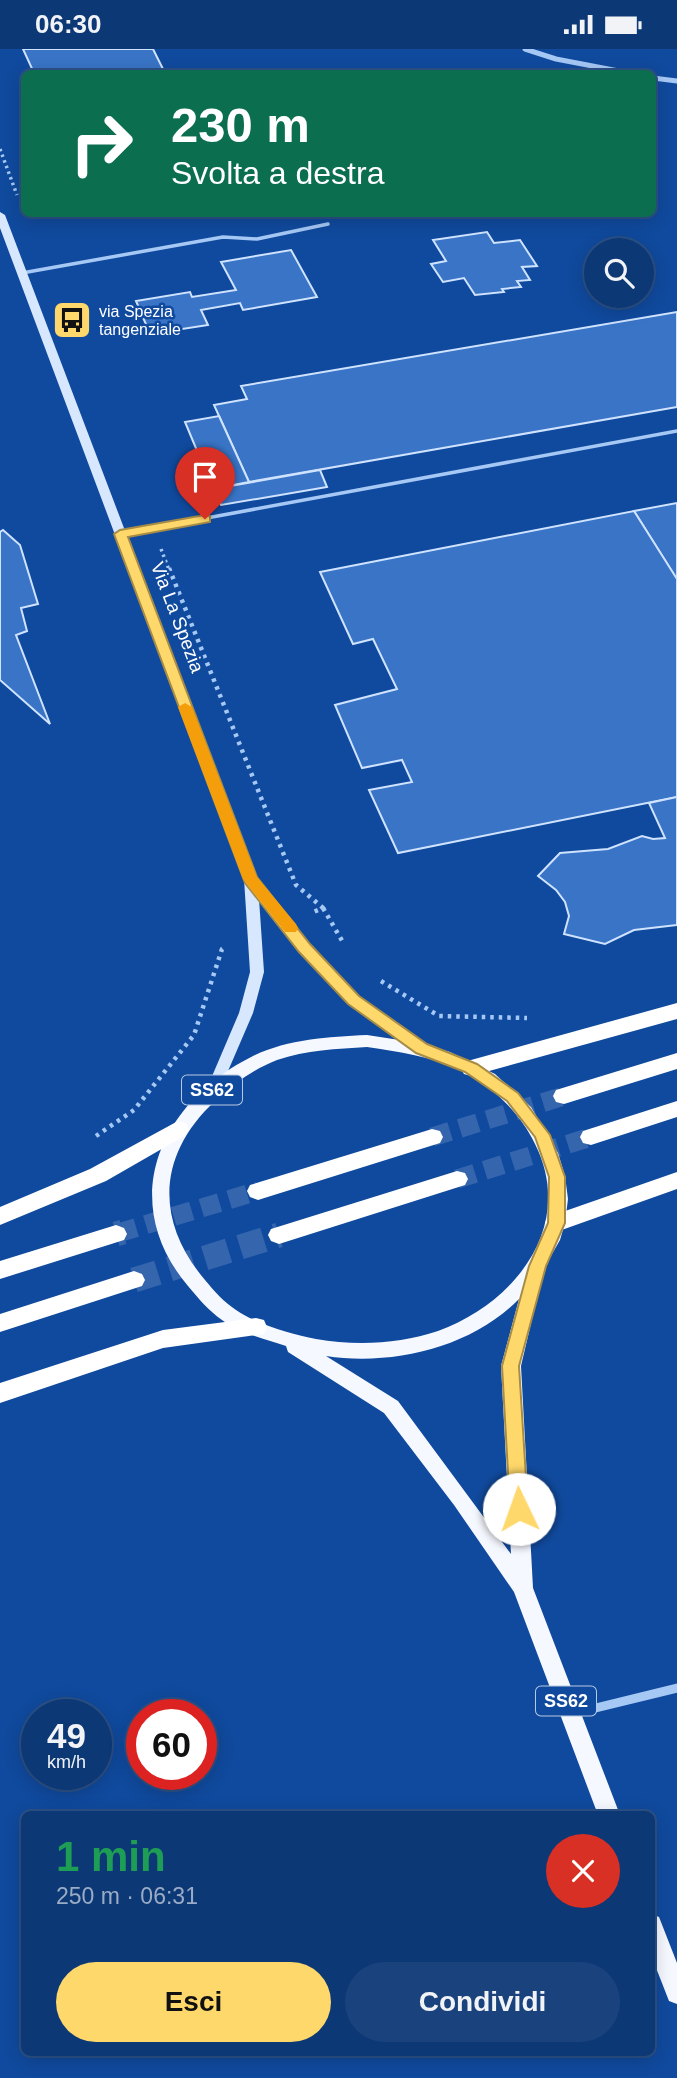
<!DOCTYPE html>
<html lang="it">
<meta charset="utf-8">
<style>
body{margin:0;font-family:Arial,sans-serif;background:#1a437e;color:#f1f3f6;height:100vh;display:flex;flex-direction:column;font-size:26px;white-space:nowrap}
*{box-sizing:border-box;margin:0}
p{font-size:23px;color:#9aacc5}
.icon{flex:none;width:38px;height:38px;fill:none;stroke:currentColor;stroke-width:2;stroke-linecap:round;stroke-linejoin:round}
.map{position:relative;flex:1;overflow:hidden}
.drawer{position:absolute;left:21px;top:1762px;width:634px;height:245px;display:flex;flex-direction:column;background:#0c3876;border-radius:10px;box-shadow:0 4px 18px #0003,0 0 0 2px #2c5288}
.drawer>*{flex:none}
.top-card{position:absolute;left:21px;top:21px;width:635px;height:147px;border-radius:10px;box-shadow:0 4px 18px #0003,0 0 0 2px #2c5288;background:#0b6e4f;color:#fff;overflow:hidden}
.buttons{position:absolute;left:584px;top:189px;display:grid;gap:14px}
.buttons a{display:grid;place-items:center;width:70px;height:70px;border-radius:50%;background:#0c3876;box-shadow:0 4px 18px #0003,0 0 0 2px #2c5288;font-size:35px}
.speed{position:absolute;left:21px;top:1650px;display:flex;gap:14px;font-size:35px;font-weight:700;text-align:center}
.speed>*{display:grid;place-content:center;width:91px;height:91px;border-radius:50%;background:#0c3876;box-shadow:0 4px 18px #0003,0 0 0 2px #2c5288;line-height:1}
.speed small{font-size:18px;font-weight:400}
.speed .limit{border:10px solid #d22;background:#fff;color:#111}
.pin{position:absolute;display:grid;place-items:center;width:60px;height:60px;color:#fff;margin:-72px -30px;border-radius:50% 50% 50% 0;rotate:-45deg;box-shadow:0 0 7px #0007}
.pin .icon{rotate:45deg}
.me{position:absolute;width:77px;margin:-38px;rotate:357deg;stroke-linejoin:round;filter:drop-shadow(0 0 5px #0008)}
.turn{display:flex;align-items:center;gap:24px;height:147px;padding:0 35px;font-size:32px}
.turn .icon{width:91px;height:91px;stroke-width:2.5}
.turn b{display:block;font-size:49px;line-height:60px}
.round{display:grid;place-items:center;flex:none;width:74px;height:74px;border-radius:37px;background:#1a437e}
.head{display:flex;align-items:center;justify-content:space-between;height:119px;padding:0 35px}
h1{font-size:42px;font-weight:700;line-height:52px;color:#1e9e55}
.button{display:flex;gap:14px;margin-top:auto;padding:14px 35px}
.button a{flex:1;height:80px;border-radius:42px;background:#ffd86b;color:#111;font-size:28px;font-weight:700;line-height:80px;text-align:center}
.button a+a{background:#1a437e;color:#f1f3f6}
.status{display:flex;justify-content:space-between;align-items:center;height:49px;padding:0 35px;background:#0c3876;direction:ltr}
.status svg{height:19px;fill:currentColor}
.map>svg:first-child{display:block}
.building{fill:#3974c6;stroke:#cfe3fe;stroke-width:2}
.lines{fill:none;stroke-linecap:round;stroke-linejoin:round}
.highway-tunnel-far1{stroke:#3465ad;stroke-width:19;stroke-dasharray:19 10;stroke-linecap:butt}
.highway-tunnel{stroke:#3465ad;stroke-width:25;stroke-dasharray:25 12;stroke-linecap:butt}
.path-far1{stroke:#a6c8f5;stroke-width:3.5;stroke-dasharray:2.5 3.5;stroke-linecap:butt}
.path{stroke:#a6c8f5;stroke-width:4.5;stroke-dasharray:3.5 5;stroke-linecap:butt}
.lane{stroke:#a6c8f5;stroke-width:3.5}
.street-far1{stroke:#a6c8f5;stroke-width:5}
.street{stroke:#a6c8f5;stroke-width:9}
.secondary{fill:#d7e7fe;fill-rule:evenodd}
.primary{fill:#f5f8ff;fill-rule:evenodd}
.highway{fill:#fff;fill-rule:evenodd}
.route{fill:#ffd86b;stroke:#a68c46;stroke-width:2}
.slow{fill:#f59e0b}
.labels{text-anchor:middle;stroke-width:5;stroke-linejoin:round;paint-order:stroke}
.far-poi-label{font-size:16px;fill:#fff;stroke:#104a9e;text-anchor:start}
.shield{fill:#104a9e;stroke:#b7c9e2;stroke-width:2}
.shield-label{font-size:18px;font-weight:bold;fill:#fff}
.street-label{font-size:19px;fill:#fff;stroke:#104a9e}
</style>
<div class="status"><b>06:30</b><svg viewBox="0 0 49 12"><path d="M0 12V9h3v3zM5 12V6h3v6zM10 12V3h3v9zM15 12V0h3v12zM26 1h20v11H26zM47 4h2v5h-2z"/></svg></div>
<div class="map">
<svg width="677" height="2029" viewBox="0 0 677 2029">
<rect width="100%" height="100%" fill="#104a9e"/>
<g class="building">
<path d="M23,0H153L165,24H34Z"/>
<path d="M487,183L494,194L520,191L537,217L522,218L530,231L517,232L521,238L502,240L504,243L475,246L464,229L443,233L431,215L446,212L433,191Z"/>
<path d="M291,201L317,248L243,261L240,254L201,261L208,276L150,285L136,252L190,243L192,248L236,241L221,213Z"/>
<path d="M677,263V358L249,433L214,356L247,350L241,337Z"/>
<path d="M219,367L249,433L213,440L185,373Z"/>
<path d="M320,421L327,438L221,456L213,440Z"/>
<path d="M677,454V529H676L634,462Z"/>
<path d="M634,462L677,530V748L398,804L369,741L412,733L402,711L362,719L335,656L397,640L373,590L353,595L320,523Z"/>
<path d="M3,481L20,496L38,555L21,559L27,582L16,586L50,675L0,631V483Z"/>
<path d="M677,748V876L634,881L605,895L564,885L569,867L565,853L556,841L538,827L560,804L608,800L642,787L653,790L665,789L649,754Z"/>
</g>
<g class="lines">
<g class="highway-tunnel-far1">
<path d="M432,1088L564,1047"/>
<path d="M457,1130L591,1088"/>
<path d="M118,1184L258,1142"/>
</g>
<g class="highway-tunnel">
<path d="M116,1185L123,1183"/>
<path d="M134,1231L279,1186"/>
</g>
<g class="path-far1">
<path d="M0,100L17,146"/>
<path d="M161,500L169,521"/>
</g>
<g class="path">
<path d="M169,519L296,836L323,859L311,864"/>
<path d="M323,859L344,895"/>
<path d="M381,932L439,967L527,969"/>
<path d="M96,1087L134,1061L194,986L222,900L225,898"/>
</g>
<g class="lane">
<path d="M22,224L223,188L257,190L328,175"/>
<path d="M120,485L677,382"/>
</g>
<g class="street-far1">
<path d="M525,0L556,10L629,24"/>
<path d="M653,29L677,32"/>
</g>
<path class="street" d="M571,1665L677,1639"/>
<path class="secondary" d="M0,163L5,166L257,829L309,896L358,947L426,996L428,1000L426,1004H416L348,955L299,902L259,850L264,923L253,964L219,1043H209L207,1039L239,964L250,923L244,830L0,179Z"/>
<g class="primary">
<path d="M367,986L419,994L450,1003L495,1025L531,1058L558,1104L565,1127L568,1150L565,1174L560,1191L544,1219L521,1317L533,1539L620,1766H598L514,1543L454,1456L384,1364L288,1303L286,1297C265,1290 239,1284 222,1271C209,1262 198,1249 188,1237C116,1152 160,1053 253,1007C288,990 328,988 367,986ZM367,998C399,1003 431,1007 460,1021C492,1037 520,1063 535,1095C576,1177 515,1254 438,1282C400,1295 356,1297 316,1290C291,1285 258,1276 236,1261C224,1253 214,1242 205,1231C155,1172 157,1106 215,1052C233,1035 254,1020 277,1011C306,1001 337,1000 367,998ZM519,1250L501,1317L511,1505L398,1352L326,1307C392,1317 471,1299 519,1250Z"/>
<path d="M651,1865L659,1868L677,1914V1955L669,1952L651,1906Z"/>
</g>
<g class="highway">
<path d="M677,954V970L471,1027L464,1025L460,1019L464,1013L471,1011Z"/>
<path d="M677,1004V1020L564,1055L556,1053L553,1047L556,1041Z"/>
<path d="M677,1052V1068L591,1096L583,1094L580,1088L583,1082Z"/>
<path d="M178,1072L186,1074L189,1080L186,1086L106,1132L0,1176V1158L90,1120Z"/>
<path d="M432,1080L440,1082L443,1088L440,1094L258,1151L250,1148L247,1142L250,1136Z"/>
<path d="M457,1122L465,1124L468,1130L465,1136L279,1195L271,1192L268,1186L271,1180Z"/>
<path d="M677,1123V1140L556,1183L548,1180L545,1174L548,1168Z"/>
<path d="M116,1176L124,1179L127,1185L124,1191L0,1230V1212Z"/>
<path d="M134,1222L142,1225L145,1231L142,1237L0,1283V1265Z"/>
<path d="M256,1269L264,1271L267,1278L264,1285L163,1299L0,1354V1334L163,1281Z"/>
</g>
</g>
<path class="route" d="M205,466L210,467V473L128,488L257,828L310,895L359,947L427,995L477,1015L518,1044L550,1086L565,1128V1174L546,1217L519,1317L528,1460L525,1466L519,1468L512,1466L510,1460L502,1317L529,1217L548,1174L549,1128L535,1088L507,1052L465,1023L416,1004L348,955L299,903L245,834L114,485L120,481Z"/>
<path class="slow" d="M185,654L192,658L257,828L296,875L298,879L296,883H285L243,830L178,658Z"/>
<defs>
<g id="bus-square" transform="scale(2.0125)"><rect x="-9" y="-9" width="18" height="18" rx="4" fill="#ffd86b" stroke="#104a9e"/><path d="M-5-6H5V4H4V6H2V4H-2V6H-4V4H-5ZM-3.5-4V0h7V-4ZM-3.5 1.2v1.5H-2V1.2ZM2 1.2v1.5H3.5V1.2Z" fill="#111"/></g>
</defs>
<g fill-rule="evenodd">
<use href="#bus-square" x="72" y="271"/>
</g>
<g class="labels">
<g class="far-poi-label">
<text x="99" y="268">via Spezia<tspan x="99" dy="18">tangenziale</tspan></text>
</g>
<g class="shield">
<rect x="182" y="1026.5" width="60" height="29" rx="5"/>
<rect x="536" y="1637.5" width="60" height="29" rx="5"/>
</g>
<g class="shield-label">
<text x="212" y="1047">SS62</text>
<text x="566" y="1658">SS62</text>
</g>
<g class="street-label">
<text transform="translate(178 568) rotate(69)" y="7">Via La Spezia</text>
</g>
</g>
</svg>
<div class="buttons">
<a><svg class="icon" aria-label="search" viewBox="0 0 24 24"><circle cx="10" cy="10" r="6"/><path d="M15 15l6 6"/></svg></a>
</div>
<div class="speed"><div>49<small>km/h</small></div><div class="limit">60</div></div>
<div class="pin" style="left:205px;top:470px;background:#d93025"><svg class="icon" aria-label="arrive" viewBox="0 0 24 24"><path d="M6 21V4h12l-3 4 3 4H6"/></svg></div>
<svg class="me" style="left:519px;top:1460px" viewBox="-20 -20 40 40"><circle r="19" fill="#fff"/><path d="M0-13L10 11 0 6-10 11z" fill="#ffd86b"/></svg>
<div class="top-card">
<div class="turn"><svg class="icon" aria-label="right" viewBox="0 0 24 24"><path d="M7 20v-9h11M14 6l5 5-5 5"/></svg><div><b>230 m</b>Svolta a destra</div></div>
</div>
<section class="drawer">
<div class="head"><div><h1>1 min</h1><p>250 m · 06:31</p></div><a class="round" style="background:#d93025;color:#fff"><svg class="icon" aria-label="close" viewBox="0 0 24 24"><path d="M6 6l12 12M18 6L6 18"/></svg></a></div>
<div class="button"><a>Esci</a><a>Condividi</a></div>
</section>
</div>
